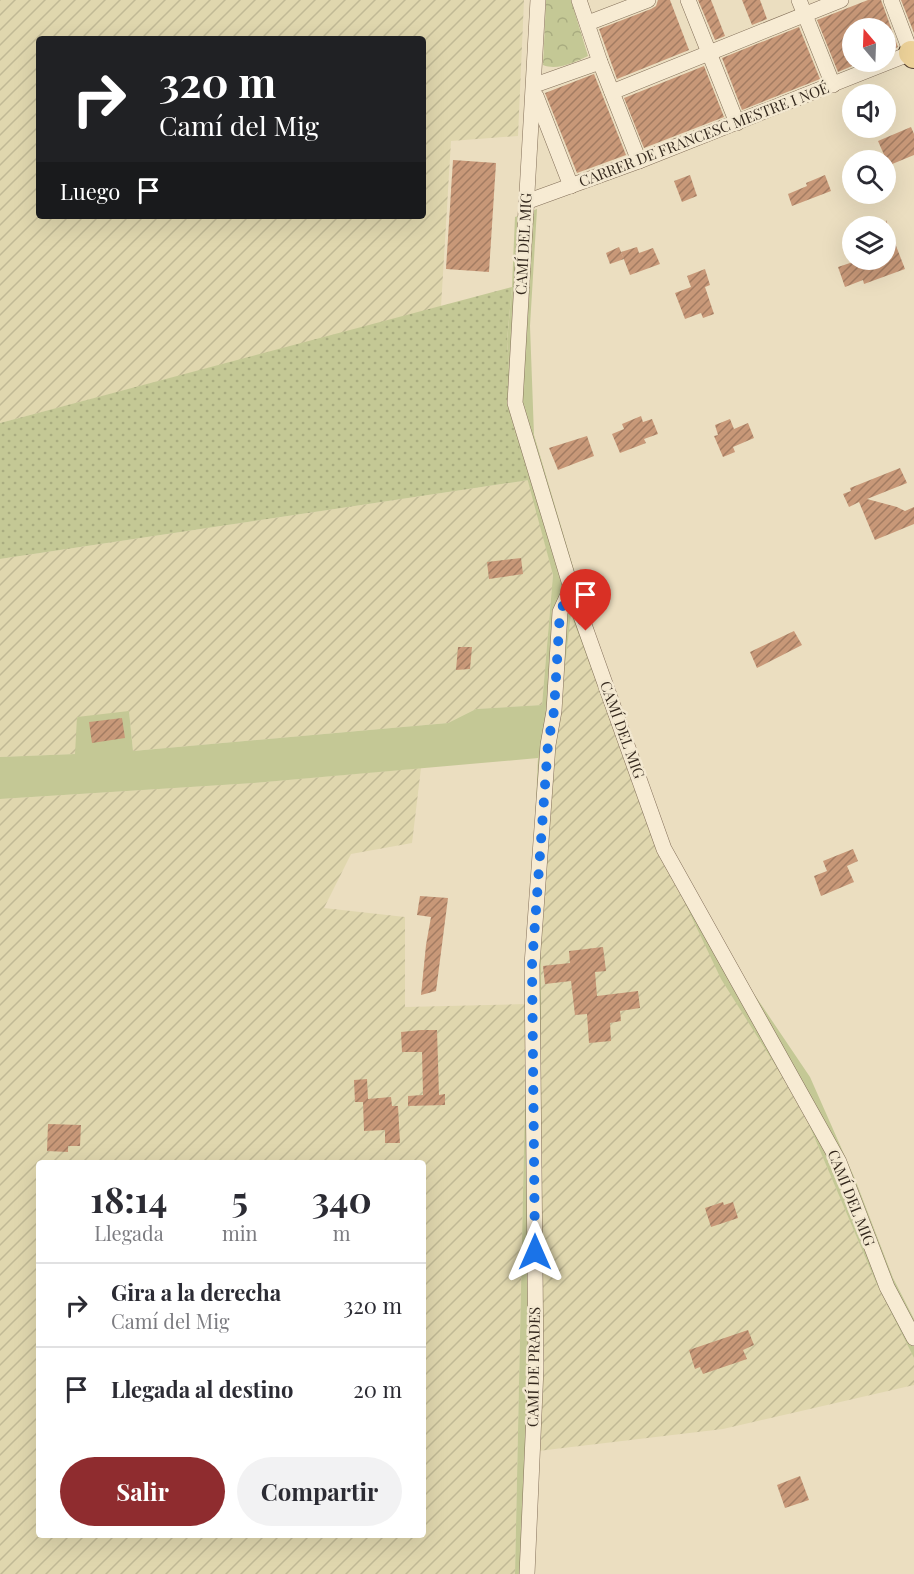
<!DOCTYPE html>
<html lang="es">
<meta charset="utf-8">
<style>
body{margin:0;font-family:"Playfair Display",serif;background:#f2f2f3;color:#2b2b33;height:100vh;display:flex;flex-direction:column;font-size:22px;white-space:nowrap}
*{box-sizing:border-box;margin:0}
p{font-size:20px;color:#7c7c81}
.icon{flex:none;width:33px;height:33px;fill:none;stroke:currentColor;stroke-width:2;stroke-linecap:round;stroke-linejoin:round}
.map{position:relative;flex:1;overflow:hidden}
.drawer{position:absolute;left:36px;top:1160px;width:390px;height:378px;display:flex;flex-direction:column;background:#fff;border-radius:6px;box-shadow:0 6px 24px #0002}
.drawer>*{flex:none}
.banner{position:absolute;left:36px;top:36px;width:390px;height:183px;border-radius:6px;box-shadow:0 6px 24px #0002;background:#202124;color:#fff;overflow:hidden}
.needle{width:39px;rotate:341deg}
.tools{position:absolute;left:842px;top:18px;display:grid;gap:12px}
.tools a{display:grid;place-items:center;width:54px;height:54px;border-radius:50%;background:#fff;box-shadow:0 6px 24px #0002;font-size:30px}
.pin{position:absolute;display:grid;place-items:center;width:51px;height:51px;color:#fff;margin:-62px -26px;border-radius:50% 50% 50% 0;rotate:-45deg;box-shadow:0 0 6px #0007}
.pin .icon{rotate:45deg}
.me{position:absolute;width:66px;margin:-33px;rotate:0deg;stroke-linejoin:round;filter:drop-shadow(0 0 4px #0008)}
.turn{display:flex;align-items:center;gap:21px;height:126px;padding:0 24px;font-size:27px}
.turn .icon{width:78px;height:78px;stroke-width:2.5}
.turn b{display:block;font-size:42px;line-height:51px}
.then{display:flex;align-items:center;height:57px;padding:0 24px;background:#0003;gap:12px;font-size:22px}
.eta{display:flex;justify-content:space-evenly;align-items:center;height:102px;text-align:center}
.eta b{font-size:36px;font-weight:700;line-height:42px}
.action{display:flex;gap:12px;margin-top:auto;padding:12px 24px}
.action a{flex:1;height:69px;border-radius:36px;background:#8f2c2f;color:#fff;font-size:24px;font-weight:700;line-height:69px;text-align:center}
.action a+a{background:#f2f2f3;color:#2b2b33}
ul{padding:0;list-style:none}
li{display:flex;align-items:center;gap:18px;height:84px;padding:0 24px;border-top:2px solid #e1e1e2}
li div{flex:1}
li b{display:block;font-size:22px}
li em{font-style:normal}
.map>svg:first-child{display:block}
.farmland{fill:url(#farmland-furrows);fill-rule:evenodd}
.grass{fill:#c4c895}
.forest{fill:url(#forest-crowns)}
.garden{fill:url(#garden-dots)}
.building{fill:url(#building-hatch)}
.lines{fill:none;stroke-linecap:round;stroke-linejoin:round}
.minor-casing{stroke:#836f59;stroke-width:16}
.primary-casing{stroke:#513d2e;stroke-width:26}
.minor{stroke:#f7ebd3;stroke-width:15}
.primary{stroke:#edd299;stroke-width:24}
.route{stroke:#1a73e8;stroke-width:10;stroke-dasharray:0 18}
.labels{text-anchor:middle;stroke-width:5;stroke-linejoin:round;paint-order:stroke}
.street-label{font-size:15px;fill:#34281d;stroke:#f3e8d0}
</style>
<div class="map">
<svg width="914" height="1574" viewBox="0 0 914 1574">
<defs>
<pattern id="farmland-furrows" width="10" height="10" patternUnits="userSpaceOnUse" patternTransform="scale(1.5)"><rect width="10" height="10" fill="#e0d7ae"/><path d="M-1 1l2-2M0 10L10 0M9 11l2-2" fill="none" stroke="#c1b995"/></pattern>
<pattern id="forest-crowns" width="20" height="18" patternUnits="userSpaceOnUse" patternTransform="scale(1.5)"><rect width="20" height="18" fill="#c4c895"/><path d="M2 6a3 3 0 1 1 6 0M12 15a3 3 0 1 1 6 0" fill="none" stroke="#a9ac80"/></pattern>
<pattern id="garden-dots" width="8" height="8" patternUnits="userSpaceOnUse" patternTransform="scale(1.5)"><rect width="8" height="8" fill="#c4c895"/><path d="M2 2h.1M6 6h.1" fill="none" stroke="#a9ac80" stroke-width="1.8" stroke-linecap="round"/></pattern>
<pattern id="building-hatch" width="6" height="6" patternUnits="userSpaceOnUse" patternTransform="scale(1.5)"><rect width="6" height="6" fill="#c89878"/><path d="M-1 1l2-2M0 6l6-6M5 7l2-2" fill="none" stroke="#a37c62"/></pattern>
</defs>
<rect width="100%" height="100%" fill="#ebdec0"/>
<g class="farmland">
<path d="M0,0H524L518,136L451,141L441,307L0,423ZM39,39H423V216H39Z"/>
<path d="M529,480L553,575L542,705L476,709L448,723L133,751L129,711L75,754L0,757V559Z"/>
<path d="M571,612L657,844L801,1106L877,1285L914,1358V1385L723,1429L538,1451L541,1148V945L556,741Z"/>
<path d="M421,768L412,843L351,854L324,908L405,917V1007L527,1004L515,1574H0V799L254,783ZM39,1162H423V1534H39Z"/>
</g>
<path class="grass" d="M537,209L530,326L534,435L585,607L670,846L754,994L810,1077L855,1179L893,1278L914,1319V1358L877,1285L801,1106L721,979L657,844L571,614L556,741L541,945V1148L538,1451L533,1574H515L527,1004L538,758L254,783L0,799V757L75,754L77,717L129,711L133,751L448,723L476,709L542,705L553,575L513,425L507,341L512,287L515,217Z"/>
<path class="forest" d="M546,0H571L588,56C575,62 557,71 543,65Z"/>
<path class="garden" d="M512,287L507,341L513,425L529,480L0,559V423Z"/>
<g class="building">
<path d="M658,0H670L689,50L617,79L599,29L651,9L656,6Z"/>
<path d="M698,0H711L725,36L715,40Z"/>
<path d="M742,0H760L767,19L752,25Z"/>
<path d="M868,0H881L898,47L885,53V25L876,28H852V66L838,72L817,20Z"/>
<path d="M901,0H914V33Z"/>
<path d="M799,27L820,79L742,110L722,58Z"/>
<path d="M704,66L724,117L644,148L624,98Z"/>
<path d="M594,74L626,155L577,173L545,93Z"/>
<path d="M911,127L914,134V155L885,167V157L878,141Z"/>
<path d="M453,160L496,163L489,272L446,269Z"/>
<path d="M690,175L697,196L682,202L674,181Z"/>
<path d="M825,175L831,191L792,206L788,194L807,186L806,183Z"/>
<path d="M886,220L905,269L864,284L863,280L845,287L838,267L859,260H885Z"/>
<path d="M619,247L624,259L610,264L606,253Z"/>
<path d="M637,247L639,253L653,248L660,264L630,275L621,252Z"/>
<path d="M705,269L710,285L705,287L714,314L703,318L701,313L685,319L675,293L691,287L687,276Z"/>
<path d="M641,416L643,422L652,419L658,434L644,439L646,443L620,453L612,434L624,429L622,424Z"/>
<path d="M730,419L734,429L748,423L754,438L733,447L735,452L723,457L714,436L718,435L715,425Z"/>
<path d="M587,436L594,456L558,470L549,448Z"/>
<path d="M900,468L907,483L867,499L897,507L905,511L914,507V524L875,540L859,502L849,507L843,494L851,491L850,488Z"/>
<path d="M521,558L523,574L489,579L487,562Z"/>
<path d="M794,631L802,645L757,668L750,652Z"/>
<path d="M458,647H472L470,669L456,670Z"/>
<path d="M122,718L125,738L92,743L89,722Z"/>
<path d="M853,849L858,861L847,866L854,882L821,896L814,876L827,871L823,861Z"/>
<path d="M420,896L448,898L436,991L421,995L426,945L431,917L417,915Z"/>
<path d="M603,947L606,971L595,972L597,996L638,991L640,1008L620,1011L621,1021L610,1023L611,1041L589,1043L587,1014L575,1015L571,981L545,984L543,966L570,963L569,951Z"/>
<path d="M421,1030H437L439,1095L445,1094V1105L408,1106V1096L423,1095L422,1052H402L401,1032Z"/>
<path d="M367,1079L368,1099L391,1097L392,1106H398L400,1143H385V1130L364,1131L363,1102H355L354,1080Z"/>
<path d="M48,1124L81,1125L80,1146H68V1152L47,1151Z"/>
<path d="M723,1202L724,1205L733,1202L738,1218L711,1227L705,1208Z"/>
<path d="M748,1330L754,1345L743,1350L747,1359L703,1374L700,1367L695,1369L689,1350Z"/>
<path d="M800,1476L809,1500L785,1508L777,1485Z"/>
</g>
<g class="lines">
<g class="minor-casing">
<g id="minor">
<path d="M538,0L515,403L571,588L664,849L839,1162L887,1287L914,1338"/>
<path d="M579,0L600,62L639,161"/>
<path d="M688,0L737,123"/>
<path d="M799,0L833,85"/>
<path d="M891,0L911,53"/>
<path d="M588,23L648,0"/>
<path d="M535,85L600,62"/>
<path d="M612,92L841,0"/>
<path d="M536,96L571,186"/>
<path d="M526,202L639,161L914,52"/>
<path d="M527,1574L536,1368L532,965L548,745L554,711L560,612L571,588"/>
</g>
</g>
<g class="primary-casing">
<path id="primary" d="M911,53L914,56"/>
</g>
<use href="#minor" class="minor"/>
<use href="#primary" class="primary"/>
</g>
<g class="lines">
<path class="route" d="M535,1252L532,965L548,744L554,711L560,612L571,588L586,631"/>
</g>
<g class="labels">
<g class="street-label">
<text transform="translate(704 135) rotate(-21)" y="5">CARRER DE FRANCESC MESTRE I NOÉ</text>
<text transform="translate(524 244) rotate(-87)" y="5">CAMÍ DEL MIG</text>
<text transform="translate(622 730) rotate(70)" y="5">CAMÍ DEL MIG</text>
<text transform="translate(851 1198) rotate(68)" y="5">CAMÍ DEL MIG</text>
<text transform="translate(534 1367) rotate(-89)" y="5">CAMÍ DE PRADES</text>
</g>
</g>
</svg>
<div class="tools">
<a><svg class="needle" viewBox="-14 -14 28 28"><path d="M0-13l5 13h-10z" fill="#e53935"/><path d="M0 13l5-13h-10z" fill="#7c7c81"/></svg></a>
<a><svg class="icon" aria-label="sound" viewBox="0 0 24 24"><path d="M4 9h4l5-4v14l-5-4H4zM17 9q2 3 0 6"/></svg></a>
<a><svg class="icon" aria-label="search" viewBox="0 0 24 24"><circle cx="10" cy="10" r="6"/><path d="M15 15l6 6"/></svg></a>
<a><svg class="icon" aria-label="layers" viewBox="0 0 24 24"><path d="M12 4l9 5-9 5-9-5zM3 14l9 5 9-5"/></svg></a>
</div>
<div class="pin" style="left:586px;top:631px;background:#d93025"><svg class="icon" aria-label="arrive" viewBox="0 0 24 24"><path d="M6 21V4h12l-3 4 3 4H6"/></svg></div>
<svg class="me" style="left:535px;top:1252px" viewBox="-20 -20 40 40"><path d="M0-17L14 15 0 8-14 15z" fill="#1a73e8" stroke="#fff" stroke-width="4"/></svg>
<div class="banner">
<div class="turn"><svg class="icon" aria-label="right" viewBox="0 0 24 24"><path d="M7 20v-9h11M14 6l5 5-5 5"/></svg><div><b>320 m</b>Camí del Mig</div></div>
<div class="then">Luego<svg class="icon" aria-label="arrive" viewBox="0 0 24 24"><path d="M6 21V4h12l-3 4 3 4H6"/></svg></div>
</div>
<section class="drawer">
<div class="eta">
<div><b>18:14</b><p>Llegada</p></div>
<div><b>5</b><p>min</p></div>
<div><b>340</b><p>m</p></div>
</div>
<ul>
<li><svg class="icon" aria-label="right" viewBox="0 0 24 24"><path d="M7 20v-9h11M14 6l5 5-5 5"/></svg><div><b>Gira a la derecha</b><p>Camí del Mig</p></div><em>320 m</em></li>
<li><svg class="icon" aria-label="arrive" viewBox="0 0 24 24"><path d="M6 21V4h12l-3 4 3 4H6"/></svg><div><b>Llegada al destino</b></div><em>20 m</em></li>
</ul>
<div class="action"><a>Salir</a><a>Compartir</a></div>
</section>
</div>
